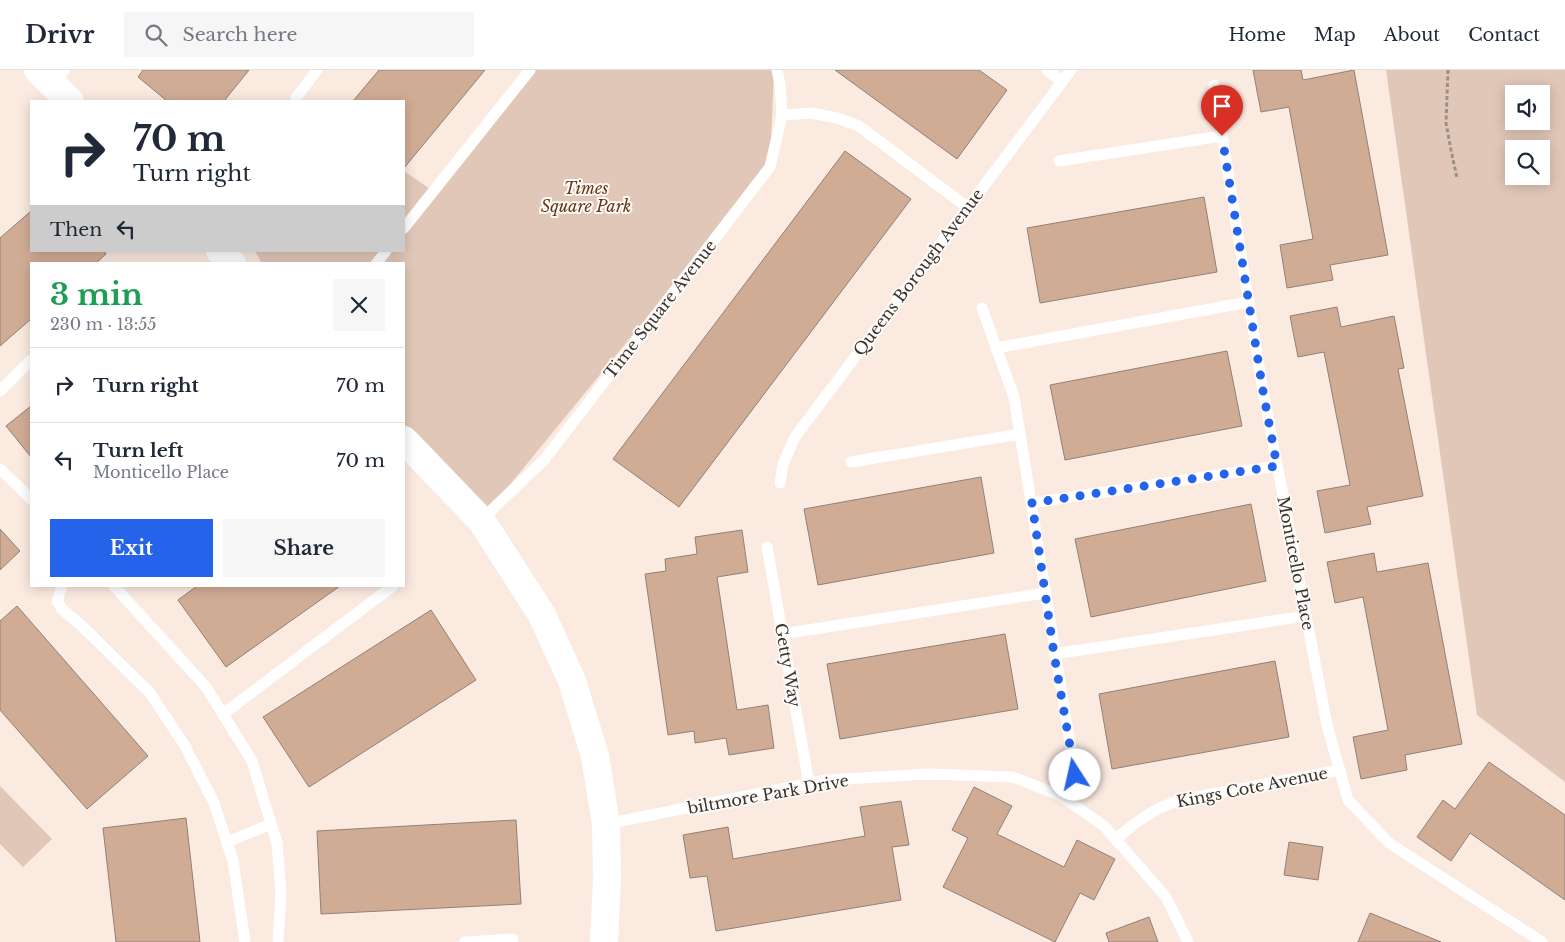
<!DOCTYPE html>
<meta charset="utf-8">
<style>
body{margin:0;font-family:"Libre Baskerville",serif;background:#f6f6f7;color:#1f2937;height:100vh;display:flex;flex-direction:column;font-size:19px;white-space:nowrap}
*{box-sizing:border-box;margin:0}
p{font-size:16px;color:#747a83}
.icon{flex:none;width:28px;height:28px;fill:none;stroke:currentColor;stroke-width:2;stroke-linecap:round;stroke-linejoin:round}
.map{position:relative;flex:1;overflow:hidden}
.drawer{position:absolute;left:30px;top:192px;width:375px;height:325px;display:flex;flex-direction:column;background:#fff;border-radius:0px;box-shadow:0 2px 12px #0003}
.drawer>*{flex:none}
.banner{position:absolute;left:30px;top:30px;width:375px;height:152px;border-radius:0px;box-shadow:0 2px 12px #0003;background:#fff;color:#1f2937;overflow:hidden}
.controls{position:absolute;left:1505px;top:15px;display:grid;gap:10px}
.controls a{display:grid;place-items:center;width:45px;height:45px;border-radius:0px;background:#fff;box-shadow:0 2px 12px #0003;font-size:25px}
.pin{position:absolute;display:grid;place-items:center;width:42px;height:42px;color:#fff;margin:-51px -21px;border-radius:50% 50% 50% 0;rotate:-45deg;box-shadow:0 0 5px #0007}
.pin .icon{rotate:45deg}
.me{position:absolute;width:55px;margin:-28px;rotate:350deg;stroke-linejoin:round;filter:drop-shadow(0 0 4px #0008)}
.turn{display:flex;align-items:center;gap:18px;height:105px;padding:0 20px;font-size:22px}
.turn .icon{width:65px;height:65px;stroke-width:2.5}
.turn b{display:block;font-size:35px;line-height:42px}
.then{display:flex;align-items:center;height:48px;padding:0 20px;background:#0003;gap:10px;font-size:19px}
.round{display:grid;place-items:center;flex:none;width:52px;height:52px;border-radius:0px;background:#f6f6f7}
.head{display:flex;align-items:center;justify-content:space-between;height:85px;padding:0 20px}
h1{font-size:30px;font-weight:800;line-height:38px;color:#1e9e55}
.cta{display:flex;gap:10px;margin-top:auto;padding:10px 20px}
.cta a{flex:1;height:58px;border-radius:0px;background:#2563eb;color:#fff;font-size:20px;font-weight:800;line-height:58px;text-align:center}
.cta a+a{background:#f6f6f7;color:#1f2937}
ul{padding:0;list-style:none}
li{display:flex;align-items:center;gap:15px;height:75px;padding:0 20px;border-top:1px solid #e0e1e3}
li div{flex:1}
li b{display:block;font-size:19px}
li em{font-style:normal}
header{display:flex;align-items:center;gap:30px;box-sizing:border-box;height:70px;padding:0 25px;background:#fff;border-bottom:1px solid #e0e1e3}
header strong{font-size:24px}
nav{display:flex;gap:28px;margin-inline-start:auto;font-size:18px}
.search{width:350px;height:45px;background:#f6f6f7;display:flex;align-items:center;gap:12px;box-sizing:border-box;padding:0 18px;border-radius:0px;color:#747a83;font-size:19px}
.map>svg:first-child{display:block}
.green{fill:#e1c7b8;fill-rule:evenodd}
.building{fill:#d1ac95;stroke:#908178}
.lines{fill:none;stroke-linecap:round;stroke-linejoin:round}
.path{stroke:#9b8f88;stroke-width:3;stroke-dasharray:4 2.5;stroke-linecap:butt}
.service{stroke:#fff;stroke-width:11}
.tertiary{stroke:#fff;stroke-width:28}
.route{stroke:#2563eb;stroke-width:9;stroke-dasharray:0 16.2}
.labels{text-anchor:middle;stroke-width:4;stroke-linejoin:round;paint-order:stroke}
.park-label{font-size:16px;font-style:italic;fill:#663612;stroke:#fdfaf8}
.street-label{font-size:16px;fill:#38322e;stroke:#fdfaf8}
</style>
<header>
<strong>Drivr</strong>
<div class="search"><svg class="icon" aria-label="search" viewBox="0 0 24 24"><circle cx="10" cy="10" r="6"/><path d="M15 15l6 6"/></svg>Search here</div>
<nav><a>Home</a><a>Map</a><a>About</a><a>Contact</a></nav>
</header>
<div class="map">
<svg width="1565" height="872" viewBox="0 0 1565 872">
<rect width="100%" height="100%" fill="#fbeae0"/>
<g class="green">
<path d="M530,0H774L770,97L481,450L404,370V194H262L255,181H404V101L433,121Z"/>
<path d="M1386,0H1565V712L1477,645ZM1514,24H1541V51H1514ZM1514,79H1541V106H1514Z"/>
<path d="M0,716L52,769L23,797L0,774Z"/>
</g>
<g class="building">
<path d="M143,0H249L224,31H167L138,7Z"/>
<path d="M379,0H485L404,98V31H353Z"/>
<path d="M835,0H979L1007,20L957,89Z"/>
<path d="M1253,0H1301L1303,10L1354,0L1388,185L1330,195L1333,210L1287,218L1280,175L1313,169L1289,37L1261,42Z"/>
<path d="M845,81L911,129L679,437L613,389Z"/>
<path d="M1204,127L1217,202L1040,233L1027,158Z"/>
<path d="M31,141V181H104L106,184L95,194H31V249L0,276V168Z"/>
<path d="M1337,237L1341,257L1394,246L1404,298L1398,299L1423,426L1367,437L1371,454L1325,463L1317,421L1350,415L1324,282L1298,287L1290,246Z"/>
<path d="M1227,281L1242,356L1065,390L1050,315Z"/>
<path d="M31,336V387L6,356Z"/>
<path d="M981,407L994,483L818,515L804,439Z"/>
<path d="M1251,434L1266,511L1091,547L1075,469Z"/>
<path d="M0,459L20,481L0,500Z"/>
<path d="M742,460L748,502L717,507L737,640L768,635L774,678L729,685L726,668L695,673L694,661L668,665L645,504L666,501L665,489L697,484L695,467Z"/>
<path d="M1374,483L1377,502L1428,493L1462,674L1405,685L1407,700L1361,709L1353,667L1388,660L1363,527L1335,533L1327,492Z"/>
<path d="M197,516H340L226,597L178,530Z"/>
<path d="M17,536L148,686L87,739L0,640V551Z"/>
<path d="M431,540L476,610L309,717L263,647Z"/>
<path d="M1005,564L1018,639L840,669L827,594Z"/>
<path d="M1275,591L1289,667L1112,699L1099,624Z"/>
<path d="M1489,692L1565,745V830L1470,763L1451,791L1417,767L1443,730L1455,739Z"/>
<path d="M974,717L1012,736L997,764L1064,797L1077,770L1115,789L1094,830L1080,823L1055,872L943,817L968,768L952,760Z"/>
<path d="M901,731L909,775L892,777L901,830L716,861L707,806L690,808L683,765L728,757L733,789L865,766L860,737Z"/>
<path d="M186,748L200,872H116L103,758Z"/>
<path d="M516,750L521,834L321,844L317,761Z"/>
<path d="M1289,772L1323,777L1318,810L1284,805Z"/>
<path d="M1370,843L1441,872H1358Z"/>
<path d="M1149,847L1158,872H1109L1106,863Z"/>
</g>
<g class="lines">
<path class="path" d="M1448,0L1446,53L1451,80L1457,108"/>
<g class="service">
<path d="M1047,0L1062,11"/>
<path d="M53,15L64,0"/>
<path d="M1214,15L1263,321L1327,655L1348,730L1389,773L1542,872"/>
<path d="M296,28L317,0"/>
<path d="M782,45L811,43L837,48L859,56L967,137"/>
<path d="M1059,91L1222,66"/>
<path d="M404,158L530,0"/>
<path d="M376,194L386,181"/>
<path d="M982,238L1014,327L1075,705L1061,726"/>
<path d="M996,278L1249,232"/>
<path d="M0,321L31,290"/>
<path d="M851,392L1020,364"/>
<path d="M0,399L31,429"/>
<path d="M780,413L783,394L795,367L1071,0"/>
<path d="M1032,433L1277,396"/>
<path d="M481,450L544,390L770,97L782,45L780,14L777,0"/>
<path d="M767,477L809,714"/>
<path d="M62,516L57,531L62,539L84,558L150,623L185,676L214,733L233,791L245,872"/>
<path d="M114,516L206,617L252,691L277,773L281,823L278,872"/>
<path d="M782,564L1045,523"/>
<path d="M1054,584L1306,546"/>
<path d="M223,644L393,516"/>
<path d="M606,754L826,710L928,704L1013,707L1061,726L1104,756L1166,827L1188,872"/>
<path d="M1116,769C1137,751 1154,738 1181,730L1340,700"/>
<path d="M227,772L271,754"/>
<path d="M465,872L513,869"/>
</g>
<g class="tertiary">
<path d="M38,0L70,31"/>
<path d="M220,181L232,194"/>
<path d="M404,370L481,450L542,545L572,611L595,686L606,754L607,809L604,872"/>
</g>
</g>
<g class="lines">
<path class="route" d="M1075,705L1054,584L1032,433L1277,396L1263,321L1222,66"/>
</g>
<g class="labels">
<g class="park-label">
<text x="586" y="124">Times<tspan x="586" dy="18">Square Park</tspan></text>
</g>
<g class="street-label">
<text transform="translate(918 202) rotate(-53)" y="6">Queens Borough Avenue</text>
<text transform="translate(660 239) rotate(-52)" y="6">Time Square Avenue</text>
<text transform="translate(1296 493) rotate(79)" y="6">Monticello Place</text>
<text transform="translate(788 595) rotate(80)" y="6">Getty Way</text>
<text transform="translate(1252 717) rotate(-11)" y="6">Kings Cote Avenue</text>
<text transform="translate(768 724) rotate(-10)" y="6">biltmore Park Drive</text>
</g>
</g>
</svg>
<div class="controls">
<a><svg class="icon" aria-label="sound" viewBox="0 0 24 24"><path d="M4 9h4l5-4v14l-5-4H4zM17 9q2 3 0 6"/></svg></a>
<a><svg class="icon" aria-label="search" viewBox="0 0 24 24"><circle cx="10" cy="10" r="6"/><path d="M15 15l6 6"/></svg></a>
</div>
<div class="pin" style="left:1222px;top:66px;background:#d93025"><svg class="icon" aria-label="arrive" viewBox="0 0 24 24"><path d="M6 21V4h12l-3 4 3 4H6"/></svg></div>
<svg class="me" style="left:1075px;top:705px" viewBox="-20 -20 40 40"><circle r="19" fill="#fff"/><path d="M0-13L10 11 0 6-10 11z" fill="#2563eb"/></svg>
<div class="banner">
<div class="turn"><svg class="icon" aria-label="right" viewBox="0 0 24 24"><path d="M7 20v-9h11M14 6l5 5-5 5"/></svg><div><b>70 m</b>Turn right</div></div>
<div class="then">Then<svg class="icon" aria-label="left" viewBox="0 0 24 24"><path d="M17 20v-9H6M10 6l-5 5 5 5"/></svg></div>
</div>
<section class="drawer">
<div class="head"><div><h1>3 min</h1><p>230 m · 13:55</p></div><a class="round"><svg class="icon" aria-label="close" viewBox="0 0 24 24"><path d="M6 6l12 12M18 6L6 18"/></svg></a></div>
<ul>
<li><svg class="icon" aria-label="right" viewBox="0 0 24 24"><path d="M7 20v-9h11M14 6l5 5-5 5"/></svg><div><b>Turn right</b></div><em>70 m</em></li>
<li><svg class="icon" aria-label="left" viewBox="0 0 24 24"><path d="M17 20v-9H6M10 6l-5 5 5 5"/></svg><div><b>Turn left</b><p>Monticello Place</p></div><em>70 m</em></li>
</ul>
<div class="cta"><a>Exit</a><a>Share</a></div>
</section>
</div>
